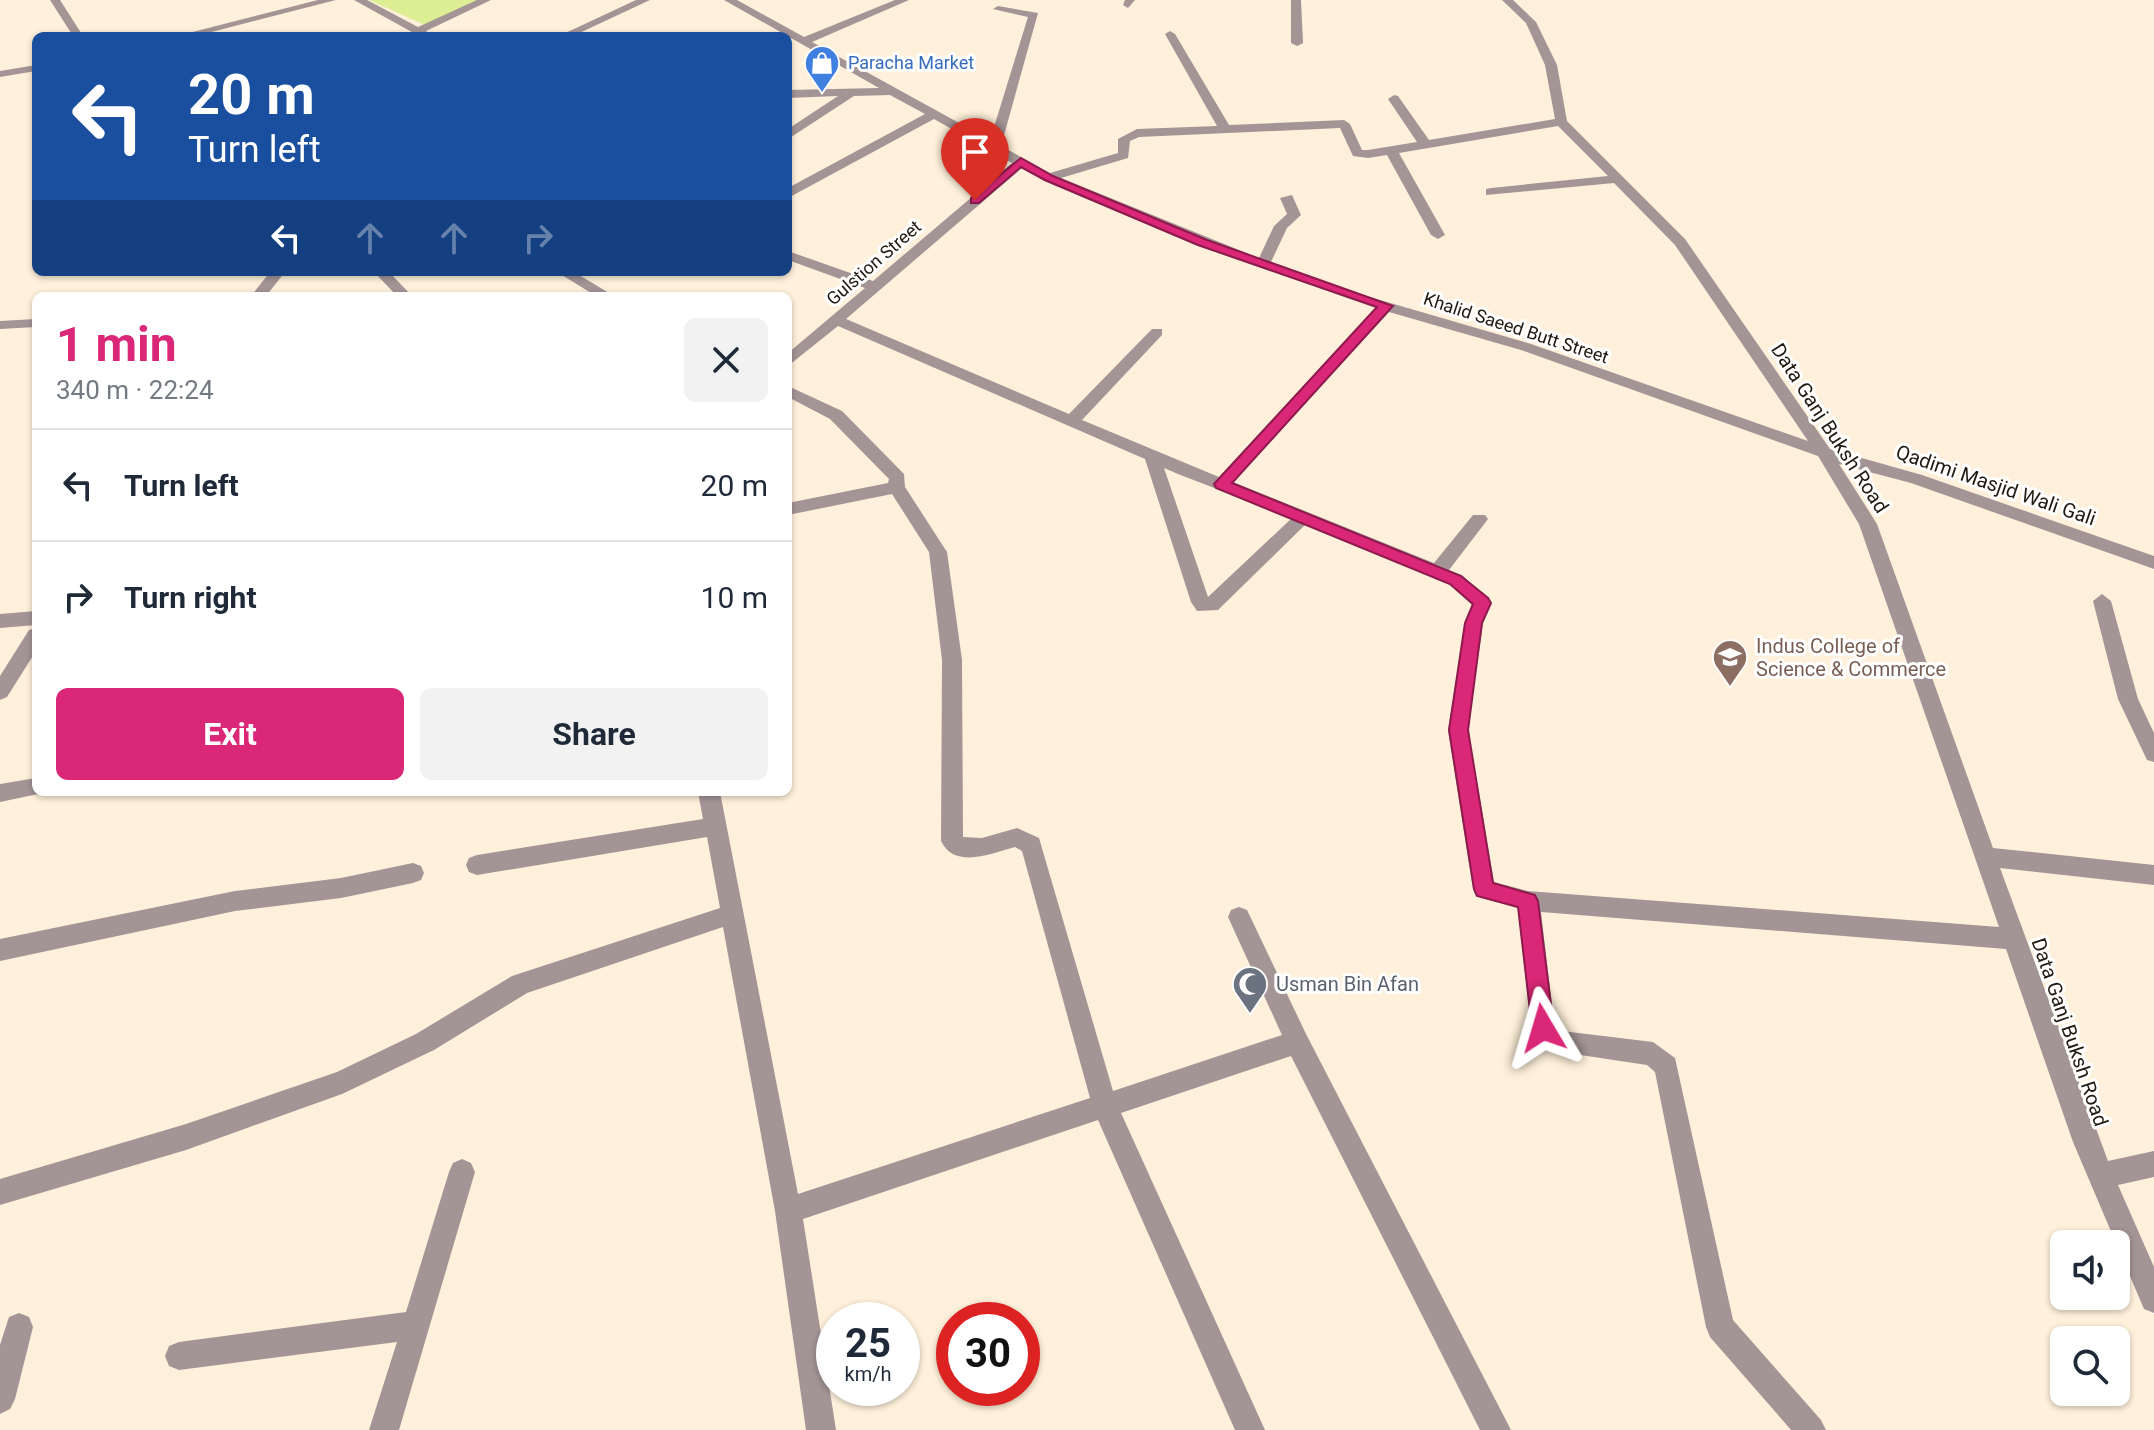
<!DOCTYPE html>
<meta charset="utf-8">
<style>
body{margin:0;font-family:Roboto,sans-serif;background:#f2f2f3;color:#1f2937;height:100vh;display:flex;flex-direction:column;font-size:30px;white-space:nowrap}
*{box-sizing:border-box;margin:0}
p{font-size:26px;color:#747a83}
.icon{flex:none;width:44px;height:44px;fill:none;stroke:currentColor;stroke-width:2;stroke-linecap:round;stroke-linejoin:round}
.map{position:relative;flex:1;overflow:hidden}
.side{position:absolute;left:32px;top:292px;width:760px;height:504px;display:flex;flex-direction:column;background:#fff;border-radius:12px;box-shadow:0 2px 6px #0004}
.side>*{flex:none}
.banner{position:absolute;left:32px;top:32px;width:760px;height:244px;border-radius:12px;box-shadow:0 2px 6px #0004;background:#1a4fa0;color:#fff;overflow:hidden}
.buttons{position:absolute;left:2050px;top:1230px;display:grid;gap:16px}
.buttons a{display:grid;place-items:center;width:80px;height:80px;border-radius:12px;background:#fff;box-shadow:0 2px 6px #0004;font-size:40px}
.speed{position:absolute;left:816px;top:1302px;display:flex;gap:16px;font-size:40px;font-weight:700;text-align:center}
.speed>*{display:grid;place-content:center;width:104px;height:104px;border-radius:50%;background:#fff;box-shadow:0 2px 6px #0004;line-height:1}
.speed small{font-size:20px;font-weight:400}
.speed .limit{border:12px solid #d22;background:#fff;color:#111}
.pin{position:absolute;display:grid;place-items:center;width:68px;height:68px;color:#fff;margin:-82px -34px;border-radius:50% 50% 50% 0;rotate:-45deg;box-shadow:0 0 8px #0007}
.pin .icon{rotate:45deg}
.me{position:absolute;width:88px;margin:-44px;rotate:353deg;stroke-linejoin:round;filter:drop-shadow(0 0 6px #0008)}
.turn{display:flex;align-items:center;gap:28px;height:168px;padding:0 24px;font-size:36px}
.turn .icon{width:104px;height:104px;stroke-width:2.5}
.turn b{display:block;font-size:56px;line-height:68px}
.lanes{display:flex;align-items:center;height:76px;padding:0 24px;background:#0003;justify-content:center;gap:40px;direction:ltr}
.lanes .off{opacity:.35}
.round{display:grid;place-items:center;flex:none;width:84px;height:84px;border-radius:12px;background:#f2f2f3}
.headline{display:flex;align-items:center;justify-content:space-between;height:136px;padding:0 24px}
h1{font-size:48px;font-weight:700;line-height:60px;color:#db2777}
.primary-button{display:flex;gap:16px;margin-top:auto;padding:16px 24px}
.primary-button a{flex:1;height:92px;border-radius:12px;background:#db2777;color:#fff;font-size:32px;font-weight:700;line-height:92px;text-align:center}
.primary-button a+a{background:#f2f2f3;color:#1f2937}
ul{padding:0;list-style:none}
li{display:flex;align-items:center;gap:24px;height:112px;padding:0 24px;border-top:2px solid #e0e1e3}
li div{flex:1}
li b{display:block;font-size:30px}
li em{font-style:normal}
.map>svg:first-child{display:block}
.green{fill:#deee94}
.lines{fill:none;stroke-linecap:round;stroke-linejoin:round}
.minor{fill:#a39496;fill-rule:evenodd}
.route{fill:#db2777;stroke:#8e194d;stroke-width:2}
.labels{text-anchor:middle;stroke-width:6;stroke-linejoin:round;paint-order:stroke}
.far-shop-label{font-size:18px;fill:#366cbe;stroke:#fff;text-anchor:start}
.far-street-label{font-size:18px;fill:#201a10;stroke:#fff}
.street-label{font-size:20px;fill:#201a10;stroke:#fff}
.education-label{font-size:20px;fill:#785e54;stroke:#fff;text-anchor:start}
.worship-label{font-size:20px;fill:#5b616d;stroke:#fff;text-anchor:start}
</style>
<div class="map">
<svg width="2154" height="1430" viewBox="0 0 2154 1430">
<rect width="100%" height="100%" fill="#fef0da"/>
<path class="green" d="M369,0H479L425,25Z"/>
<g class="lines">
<g class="minor">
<path d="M50,0H60L83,36H73Z"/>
<path d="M318,0H336L196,36H177Z"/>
<path d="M354,0H367L418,27L477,0H491L426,31L432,36H419Z"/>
<path d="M636,0H650L573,36H559Z"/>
<path d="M724,0H737L804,37L895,0H909L812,42L990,140L1028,17L993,9L998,6L1038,13L1001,146L1050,173L1118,153V139L1137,129L1217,126L1165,34L1170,31L1175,34L1229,125L1344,120L1350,124L1362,150H1368L1417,142L1388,99L1394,95L1398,96L1429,140L1555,119L1545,65L1526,23L1502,0H1513L1536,22L1557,65L1567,121L1685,239L1830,449L1922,475L2154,556V569L1911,483L1839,464L1877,524L1993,848L2154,865V885L2000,868L2108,1161L2154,1151V1177L2118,1185L2154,1267V1313L2144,1309L2073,1142L2006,949L1541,912L1554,1023L1562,1031L1653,1042L1675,1058L1733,1320L1821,1420L1826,1430H1791L1710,1337L1706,1327L1655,1072L1647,1065L1547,1050L1531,1028L1518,908L1476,896L1473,889L1448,730L1465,623L1472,605L1450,585L1307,523L1218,610L1197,611L1191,602L1145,459L838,326L788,366V353L865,288L788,260V251L873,281L1012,163L934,119L788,198V188L925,114L890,95L854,96L788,139V129L838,96L788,98V90L879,88ZM1558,126L1608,176L1491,188L1486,189V195L1614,183L1675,245L1808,441L1531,344L1363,295L1271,262L1287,228L1301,215L1292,195L1280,198L1287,214L1274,226L1259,258L1061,178L1128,158L1130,141L1139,137L1340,128L1353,156L1368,158L1387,155L1431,235L1438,239L1445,235L1399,153ZM1022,168L1044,181L1198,246L1376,308L1219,477L1082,420L1162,335V329H1152L1069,414L846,319ZM1389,312L1521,350L1818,456L1859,524L1999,927L1528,891L1494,882L1468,730L1483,623L1491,603L1462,575L1449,570L1485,523L1488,519L1485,515H1473L1434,563L1233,482ZM1164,468L1178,474L1292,518L1208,597Z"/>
<path d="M1125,0H1135L1128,8L1123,5Z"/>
<path d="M1291,0H1301L1303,43L1297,46L1291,43Z"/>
<path d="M36,65V71L0,77V71Z"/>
<path d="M270,272H285L266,296H251Z"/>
<path d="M374,272H389L412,296H397Z"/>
<path d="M557,272H574L614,296H596Z"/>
<path d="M36,319V327L0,329V321Z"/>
<path d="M788,386L842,411L904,474L905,487L947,552L962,660L963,837L982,838L1017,828L1039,838L1113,1091L1282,1035L1228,917L1231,910L1239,907L1247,910L1306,1034L1511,1430H1480L1291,1056L1121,1113L1265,1430H1235L1098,1120L803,1219L836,1430H806L775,1211L723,927L527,993L434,1050L342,1094L186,1150L0,1205V1179L186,1124L337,1072L416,1034L512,976L720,908L707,837L477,875L469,872L466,865L469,858L477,855L703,819L698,792H720L798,1194L1090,1098L1022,851L1015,847C992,853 955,870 941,841L942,660L929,552L892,494L788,515V503L888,483L889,479L830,419L788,397Z"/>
<path d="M2102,594L2111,601L2138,699L2154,733V762L2147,760L2118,699L2093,601Z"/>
<path d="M36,611V625L0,628V614Z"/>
<path d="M36,628V651L7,697L0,700V676L29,630Z"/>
<path d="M36,778V792L43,793L0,802V784Z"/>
<path d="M413,863L421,866L424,873L421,880L413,883L341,898L235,911L0,961V939L235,891L341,878Z"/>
<path d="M462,1159L471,1163L475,1172L399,1430H369L397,1342L179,1370L169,1366L165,1356L169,1346L179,1342L406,1312L449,1172L453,1163Z"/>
<path d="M19,1313L29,1317L33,1327L15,1399L10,1409L0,1414V1345L9,1317Z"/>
</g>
</g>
<path class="route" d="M1021,158L1053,176L1207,240L1393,306L1232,483L1461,576L1488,598L1491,603L1482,623L1468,730L1493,883L1535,895L1538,901L1554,1028L1551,1036L1543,1039L1535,1036L1532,1028L1518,907L1477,896L1474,889L1449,730L1465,623L1473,604L1450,584L1216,488L1214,484L1377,307L1198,245L1045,180L1021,167L979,203H971V198Z"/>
<defs>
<g id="shop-pin" transform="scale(1.8)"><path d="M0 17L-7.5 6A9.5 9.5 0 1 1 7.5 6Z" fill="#3f7fe0" stroke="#fff"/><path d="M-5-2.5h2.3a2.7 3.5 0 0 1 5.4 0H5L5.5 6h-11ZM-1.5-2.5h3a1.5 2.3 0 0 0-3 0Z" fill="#fff"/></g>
<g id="university-pin" transform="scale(1.8)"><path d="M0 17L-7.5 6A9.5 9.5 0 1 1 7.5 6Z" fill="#8d6e63" stroke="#fff"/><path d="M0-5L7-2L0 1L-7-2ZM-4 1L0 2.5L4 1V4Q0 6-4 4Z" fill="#fff"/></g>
<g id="mosque-pin" transform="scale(1.8)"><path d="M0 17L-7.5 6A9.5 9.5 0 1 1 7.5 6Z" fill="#6b7280" stroke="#fff"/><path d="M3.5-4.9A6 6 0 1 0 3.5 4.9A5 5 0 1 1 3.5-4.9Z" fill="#fff"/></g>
</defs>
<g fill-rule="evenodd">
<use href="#shop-pin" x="822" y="63"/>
<use href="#university-pin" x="1730" y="657"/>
<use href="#mosque-pin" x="1250" y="984"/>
</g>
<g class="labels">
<g class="far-shop-label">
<text x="848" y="69">Paracha Market</text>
</g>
<g class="far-street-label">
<text transform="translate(874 263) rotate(-41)" y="6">Gulstion Street</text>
<text transform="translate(1516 328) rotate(18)" y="6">Khalid Saeed Butt Street</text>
</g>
<g class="street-label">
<text transform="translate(1830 428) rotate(57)" y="7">Data Ganj Buksh Road</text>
<text transform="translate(1996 485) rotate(19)" y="7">Qadimi Masjid Wali Gali</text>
<text transform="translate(2070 1032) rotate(71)" y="7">Data Ganj Buksh Road</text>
</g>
<g class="education-label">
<text x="1756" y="653">Indus College of<tspan x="1756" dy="23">Science &amp; Commerce</tspan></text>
</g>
<g class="worship-label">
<text x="1276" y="991">Usman Bin Afan</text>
</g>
</g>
</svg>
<div class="buttons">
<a><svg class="icon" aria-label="sound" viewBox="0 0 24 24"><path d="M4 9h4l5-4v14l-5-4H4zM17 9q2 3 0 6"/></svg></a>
<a><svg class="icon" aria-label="search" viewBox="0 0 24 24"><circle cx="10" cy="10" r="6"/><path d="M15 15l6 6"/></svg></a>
</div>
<div class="speed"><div>25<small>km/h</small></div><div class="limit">30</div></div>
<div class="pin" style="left:975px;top:200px;background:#d93025"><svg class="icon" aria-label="arrive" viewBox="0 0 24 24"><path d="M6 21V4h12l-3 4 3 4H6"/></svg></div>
<svg class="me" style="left:1543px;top:1028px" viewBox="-20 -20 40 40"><path d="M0-17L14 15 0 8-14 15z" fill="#db2777" stroke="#fff" stroke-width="4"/></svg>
<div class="banner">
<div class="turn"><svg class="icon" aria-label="left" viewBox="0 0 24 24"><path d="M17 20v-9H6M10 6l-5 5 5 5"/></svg><div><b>20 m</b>Turn left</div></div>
<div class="lanes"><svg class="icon" aria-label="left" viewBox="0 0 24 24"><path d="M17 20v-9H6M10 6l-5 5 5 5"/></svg><svg class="icon off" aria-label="ahead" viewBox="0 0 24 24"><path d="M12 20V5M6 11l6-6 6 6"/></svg><svg class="icon off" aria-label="ahead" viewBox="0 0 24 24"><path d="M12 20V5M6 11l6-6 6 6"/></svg><svg class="icon off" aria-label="right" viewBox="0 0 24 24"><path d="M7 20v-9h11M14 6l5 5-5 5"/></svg></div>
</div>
<section class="side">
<div class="headline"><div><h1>1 min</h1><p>340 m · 22:24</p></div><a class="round"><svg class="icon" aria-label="close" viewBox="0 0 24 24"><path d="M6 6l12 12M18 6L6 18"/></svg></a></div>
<ul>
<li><svg class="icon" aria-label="left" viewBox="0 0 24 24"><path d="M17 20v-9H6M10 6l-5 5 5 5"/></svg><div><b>Turn left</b></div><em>20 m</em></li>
<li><svg class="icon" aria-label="right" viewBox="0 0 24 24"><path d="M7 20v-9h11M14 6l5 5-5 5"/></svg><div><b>Turn right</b></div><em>10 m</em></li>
</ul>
<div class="primary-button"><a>Exit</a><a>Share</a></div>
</section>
</div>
